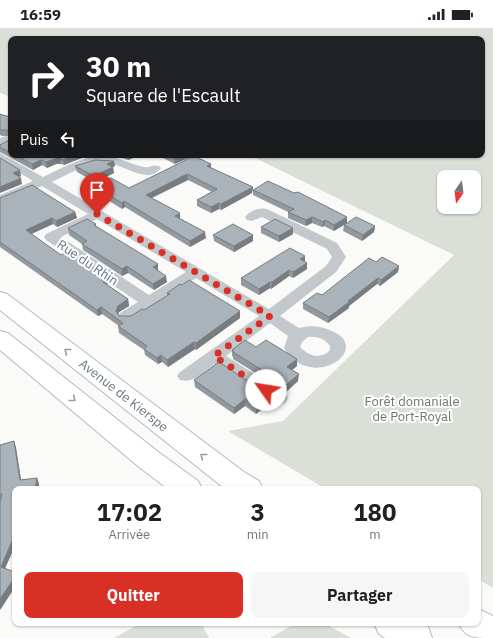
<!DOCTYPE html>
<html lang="fr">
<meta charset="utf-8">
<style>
body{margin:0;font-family:"IBM Plex Sans",sans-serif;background:#f6f6f6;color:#202124;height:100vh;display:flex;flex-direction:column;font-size:15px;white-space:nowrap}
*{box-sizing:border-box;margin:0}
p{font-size:13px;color:#757577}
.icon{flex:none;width:22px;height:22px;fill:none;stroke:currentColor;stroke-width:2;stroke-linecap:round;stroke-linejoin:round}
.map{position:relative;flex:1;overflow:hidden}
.panel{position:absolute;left:12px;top:458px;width:469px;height:140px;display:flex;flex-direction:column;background:#fff;border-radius:8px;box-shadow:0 1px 3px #0004}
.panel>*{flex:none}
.hud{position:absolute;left:8px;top:8px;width:477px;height:122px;border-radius:8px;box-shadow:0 1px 3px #0004;background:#202124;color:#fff;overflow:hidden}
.needle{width:26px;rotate:194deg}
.fabs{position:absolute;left:437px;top:142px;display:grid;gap:8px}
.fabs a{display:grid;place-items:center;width:44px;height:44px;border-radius:8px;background:#fff;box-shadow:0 1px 3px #0004;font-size:20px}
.pin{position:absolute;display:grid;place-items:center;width:34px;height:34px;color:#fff;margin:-41px -17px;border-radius:50% 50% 50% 0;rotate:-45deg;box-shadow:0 0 4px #0007}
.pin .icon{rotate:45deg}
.me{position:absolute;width:44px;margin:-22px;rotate:302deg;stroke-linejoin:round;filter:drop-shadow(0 0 3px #0008)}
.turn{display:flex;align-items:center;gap:14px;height:84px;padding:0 12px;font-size:18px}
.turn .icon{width:52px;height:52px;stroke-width:2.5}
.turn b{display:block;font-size:28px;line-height:34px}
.then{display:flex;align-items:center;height:38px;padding:0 12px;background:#0003;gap:8px;font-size:15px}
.eta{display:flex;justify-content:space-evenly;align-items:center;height:68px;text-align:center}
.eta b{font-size:24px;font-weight:800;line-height:28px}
.button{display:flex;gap:8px;margin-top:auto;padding:8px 12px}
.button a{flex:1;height:46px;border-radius:8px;background:#d93025;color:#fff;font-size:16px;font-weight:800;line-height:46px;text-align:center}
.button a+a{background:#f6f6f6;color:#202124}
.status{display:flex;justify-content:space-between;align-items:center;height:28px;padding:0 20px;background:#fff;direction:ltr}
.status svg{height:11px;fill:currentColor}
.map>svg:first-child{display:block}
.green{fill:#dadfd7;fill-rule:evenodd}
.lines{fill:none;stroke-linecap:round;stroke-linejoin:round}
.secondary-casing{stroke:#b3babf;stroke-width:2}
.street{fill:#c3c8cc;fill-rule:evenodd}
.secondary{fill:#fff;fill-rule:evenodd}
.wall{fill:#929a9f}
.shaded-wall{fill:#777d82}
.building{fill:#aab3b9;stroke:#777d82}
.oneway{stroke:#939fa8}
.route{stroke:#d93025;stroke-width:7;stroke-dasharray:0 12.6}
.labels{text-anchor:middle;stroke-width:4;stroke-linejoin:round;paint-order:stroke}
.street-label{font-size:13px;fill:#657683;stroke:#fff}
.park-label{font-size:13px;fill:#687a64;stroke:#fff}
</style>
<div class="status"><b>16:59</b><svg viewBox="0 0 49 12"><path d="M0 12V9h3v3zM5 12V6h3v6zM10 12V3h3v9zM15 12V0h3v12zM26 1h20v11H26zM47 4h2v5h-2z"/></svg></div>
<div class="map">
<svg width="493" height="610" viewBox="0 0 493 610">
<rect width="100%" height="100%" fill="#fafaf8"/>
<g class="green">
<path d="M0,0H493V560L478,551V461H326L228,403L283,393L454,227L249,127H482V11H11V69L0,65ZM444,149H474V179H444Z"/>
<path d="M141,595H201L209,610H114Z"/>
<path d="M296,595H324L351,610H270Z"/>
</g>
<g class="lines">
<g class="secondary-casing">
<g id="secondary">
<path d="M0,264L7,266L244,444L259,453L263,461L224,460L0,282Z"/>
<path d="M0,303L8,305L157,423L198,453L202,461H168L139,439L0,322Z"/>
<path d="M478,581L493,588V610C474,610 466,610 458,595H478Z"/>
<path d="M374,595H421L428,598L432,610H385L379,606Z"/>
</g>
</g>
<g class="street">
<path d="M6,108L10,109L11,112L0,117V110Z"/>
<path d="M0,125L43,149C65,139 87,125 111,129C123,131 133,137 144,139C149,140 153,136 159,138L161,140C149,157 126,138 111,136C90,133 71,145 52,154L269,281L326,238L332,229L327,221L262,189L252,193L247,192L245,189C250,183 259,179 267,181L337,215L346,229L336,244L280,288L299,300C311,297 321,298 332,303C374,321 311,365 284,320L288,308L270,295L226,328L285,365L288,370L285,375L279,377L273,375L214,336C204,344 193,356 180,352L177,348L180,344L259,288L196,250L132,293L126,294L120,293L118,289L120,285L138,274L46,212L44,209L46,206L88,186L42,158L0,176V167L33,153L0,133ZM97,191L186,244L149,267L61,209ZM308,309C317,308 325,311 330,318V322C321,332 309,328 300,319L302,314Z"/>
</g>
<use href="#secondary" class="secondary"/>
</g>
<g class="wall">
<path d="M0,86L6,88H11V109L10,108H2L0,107Z"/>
<path d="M11,111V127H101L84,129L64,137L61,136H56L47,140L42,137L33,142L0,124V117Z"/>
<path d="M104,127H140L128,132L116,128Z"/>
<path d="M159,127H190V129L175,136L159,128Z"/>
<path d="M114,133L115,138L113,139L114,145L95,154L77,144L75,138Z"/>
<path d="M211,136V140L253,159L252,165L221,182L219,181L211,185L197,178V172L212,164L188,152L152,170L206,210L190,219L125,179L122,181L95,164L94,158L129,160Z"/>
<path d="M253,162L347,189V195L334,203L324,198L322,199L312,195L306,198L288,190V184L253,167Z"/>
<path d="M0,170L75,184L77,190L57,199L53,196L31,206L61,227L108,256L106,257L128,271L129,278L119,284L118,287L119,288H131L144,282L167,268V265L240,290L196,322L195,321L168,339L162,334L158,336L145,327L144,322L119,305L118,298H119L102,286L98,288L0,219Z"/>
<path d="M96,196V198L158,243L167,254L154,262L128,245L122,248L83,222L82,216L69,207L68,200Z"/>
<path d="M344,197L375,198L374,204L362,213L343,203Z"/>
<path d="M261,199L293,206L279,214L261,205Z"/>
<path d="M213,207H253V213L234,224L214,213Z"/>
<path d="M305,234L307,235V241L293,250L289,248L271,261L270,260L259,267L241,257V250Z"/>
<path d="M376,234L399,238L398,244L380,258L377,256L349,278V280L328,295L303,281V275L322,267Z"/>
<path d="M256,319L297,338L292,342L298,353L286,364L233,331V329L232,328V322Z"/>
<path d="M194,352L270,375L256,386L245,378L234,386L195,359Z"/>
<path d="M14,413L16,420L21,452L37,450L39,456L38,461H15V518L5,540L15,559L0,582V475L1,472L0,473V417Z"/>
</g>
<g class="shaded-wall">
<path d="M75,127H101L84,129L64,137L63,132Z"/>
<path d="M127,127H140L128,132Z"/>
<path d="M181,127H190V129L175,136L174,130Z"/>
<path d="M60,130L61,136H56L47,140L46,134L55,131Z"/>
<path d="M41,132L42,137L33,142L32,136Z"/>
<path d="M114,133L115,138L108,142L107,136Z"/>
<path d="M211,136V141L207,138Z"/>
<path d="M113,139L114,145L95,154L94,148Z"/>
<path d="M20,142L21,148L14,151L13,145Z"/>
<path d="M187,146L188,152L147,172L146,167Z"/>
<path d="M21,150L22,156L0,165V159Z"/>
<path d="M253,159L252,165L221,182V176Z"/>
<path d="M124,173L125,179L122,181V175Z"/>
<path d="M219,175V181L211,185V179Z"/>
<path d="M75,184L77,190L57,199L56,193Z"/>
<path d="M180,185V191L175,188Z"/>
<path d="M312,189V195L306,198V192Z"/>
<path d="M347,189V195L334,203V197Z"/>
<path d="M52,190L53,196L27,208L26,202Z"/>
<path d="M325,192L324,198L322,199L323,194Z"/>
<path d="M375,198L374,204L362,213L363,207Z"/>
<path d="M293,200V206L279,214V208Z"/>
<path d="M205,204L206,210L190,219V213Z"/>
<path d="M253,207V213L234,224V218Z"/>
<path d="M305,228V234L300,231Z"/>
<path d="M307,235V241L293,250V244Z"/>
<path d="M158,236V243L153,239Z"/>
<path d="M127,238L128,245L122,248V241Z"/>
<path d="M399,238L398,244L380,258L381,252Z"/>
<path d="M289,242V248L271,261L272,254Z"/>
<path d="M166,248L167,254L154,262L153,256Z"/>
<path d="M107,249L108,256L105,258L102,252Z"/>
<path d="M378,250L377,256L349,278V280L328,295L329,289L348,273Z"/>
<path d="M270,254V260L259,267V261Z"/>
<path d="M128,271L129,278L119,284L117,290L116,283L118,278Z"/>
<path d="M101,279L102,286L98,288L97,282Z"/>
<path d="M240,283V290L196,322V315Z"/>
<path d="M194,314L195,321L168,339L167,332Z"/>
<path d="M161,327L162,334L158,336L157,330Z"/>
<path d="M297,331V338L287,346V339Z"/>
<path d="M299,346L298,353L286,364V357Z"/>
<path d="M270,368V375L256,386V379Z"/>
<path d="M245,371V378L234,386V380Z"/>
<path d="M14,413L16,420L22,458L20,452Z"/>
<path d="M37,450L39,456L38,461H35Z"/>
<path d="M15,506V518L3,545L1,539Z"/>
<path d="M15,549V559L0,582V571Z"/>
</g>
<g class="building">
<path d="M0,86L6,88H11V106L9,102H0Z"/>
<path d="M11,111V125L0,119V117Z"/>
<path d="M15,127H75L63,132L60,130L55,131L46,134L41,132L32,136Z"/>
<path d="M168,127H181L174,130Z"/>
<path d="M194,128L211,136L207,138L253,159L221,176L219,175L211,179L197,172L217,161L187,146L146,167L180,185L175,188L205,204L190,213L124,173L122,175L94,158L111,150L129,160Z"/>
<path d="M0,130L20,142L13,145L21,150L0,159Z"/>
<path d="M95,132L114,133L107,136L113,139L94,148L75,138Z"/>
<path d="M268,153L294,165L298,164L347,189L334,197L325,192L323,194L312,189L306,192L288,184L294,181L253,162Z"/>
<path d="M32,157L75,184L56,193L52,190L26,202L61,227L68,223L107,249L102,252L104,254H103L128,271L118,278L116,283L119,288H131L142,281L144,282L170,266L167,265L180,256L182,257L189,252L240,283L196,315L194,314L167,332L161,327L157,330L144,321L147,318L118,298L123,295L101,279L97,282L0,214V170Z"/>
<path d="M356,189L375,198L363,207L344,197Z"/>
<path d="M87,191L96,196L94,197L158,236L153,239L166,248L153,256L127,238L122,241L82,216L87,213L68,200Z"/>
<path d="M275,191L293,200L279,208L261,199Z"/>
<path d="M233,196L253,207L234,218L213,207Z"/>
<path d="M290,220L305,228L300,231L307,235L293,244L289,242L272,254H270L259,261L241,250Z"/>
<path d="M382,229L399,238L381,252L378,250L348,273L349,274L329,289L303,275L317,265L322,267L369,230L376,234Z"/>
<path d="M245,312L256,319L266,312L297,331L287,339L299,346L286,357L233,324L234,323L232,322Z"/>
<path d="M219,334L270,368L256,379L245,371L234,380L194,352Z"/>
<path d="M14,413L20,452L37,450L35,461H15V506L1,539L15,544V549L0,571V475L2,466H0V417Z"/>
</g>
<defs><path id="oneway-chevron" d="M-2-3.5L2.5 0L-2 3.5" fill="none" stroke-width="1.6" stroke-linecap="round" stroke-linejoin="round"/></defs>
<g class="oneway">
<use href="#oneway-chevron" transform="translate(67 323) rotate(-142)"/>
<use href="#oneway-chevron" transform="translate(73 371) rotate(39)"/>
<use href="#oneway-chevron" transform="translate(203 428) rotate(-142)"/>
</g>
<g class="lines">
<path class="route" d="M97,186L270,288L214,328L266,362"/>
</g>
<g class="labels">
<g class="street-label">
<text transform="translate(88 234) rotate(34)" y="5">Rue du Rhin</text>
<text transform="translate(124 367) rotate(38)" y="5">Avenue de Kierspe</text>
</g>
<g class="park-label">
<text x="412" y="378">Forêt domaniale<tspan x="412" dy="15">de Port-Royal</tspan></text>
</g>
</g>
</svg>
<div class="fabs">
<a><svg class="needle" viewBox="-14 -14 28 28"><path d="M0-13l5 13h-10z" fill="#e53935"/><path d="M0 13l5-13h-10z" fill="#757577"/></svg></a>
</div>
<div class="pin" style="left:97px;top:186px;background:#d93025"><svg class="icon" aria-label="arrive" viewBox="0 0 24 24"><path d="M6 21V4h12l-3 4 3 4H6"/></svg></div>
<svg class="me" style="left:266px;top:362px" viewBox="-20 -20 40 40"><circle r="19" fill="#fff"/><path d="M0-13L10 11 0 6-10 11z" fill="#d93025"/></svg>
<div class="hud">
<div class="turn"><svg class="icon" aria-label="right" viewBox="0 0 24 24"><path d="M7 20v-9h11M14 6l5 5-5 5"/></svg><div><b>30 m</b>Square de l'Escault</div></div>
<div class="then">Puis<svg class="icon" aria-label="left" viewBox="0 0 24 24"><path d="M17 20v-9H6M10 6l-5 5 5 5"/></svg></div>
</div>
<section class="panel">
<div class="eta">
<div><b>17:02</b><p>Arrivée</p></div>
<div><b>3</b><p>min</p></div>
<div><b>180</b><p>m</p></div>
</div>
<div class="button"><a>Quitter</a><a>Partager</a></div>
</section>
</div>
